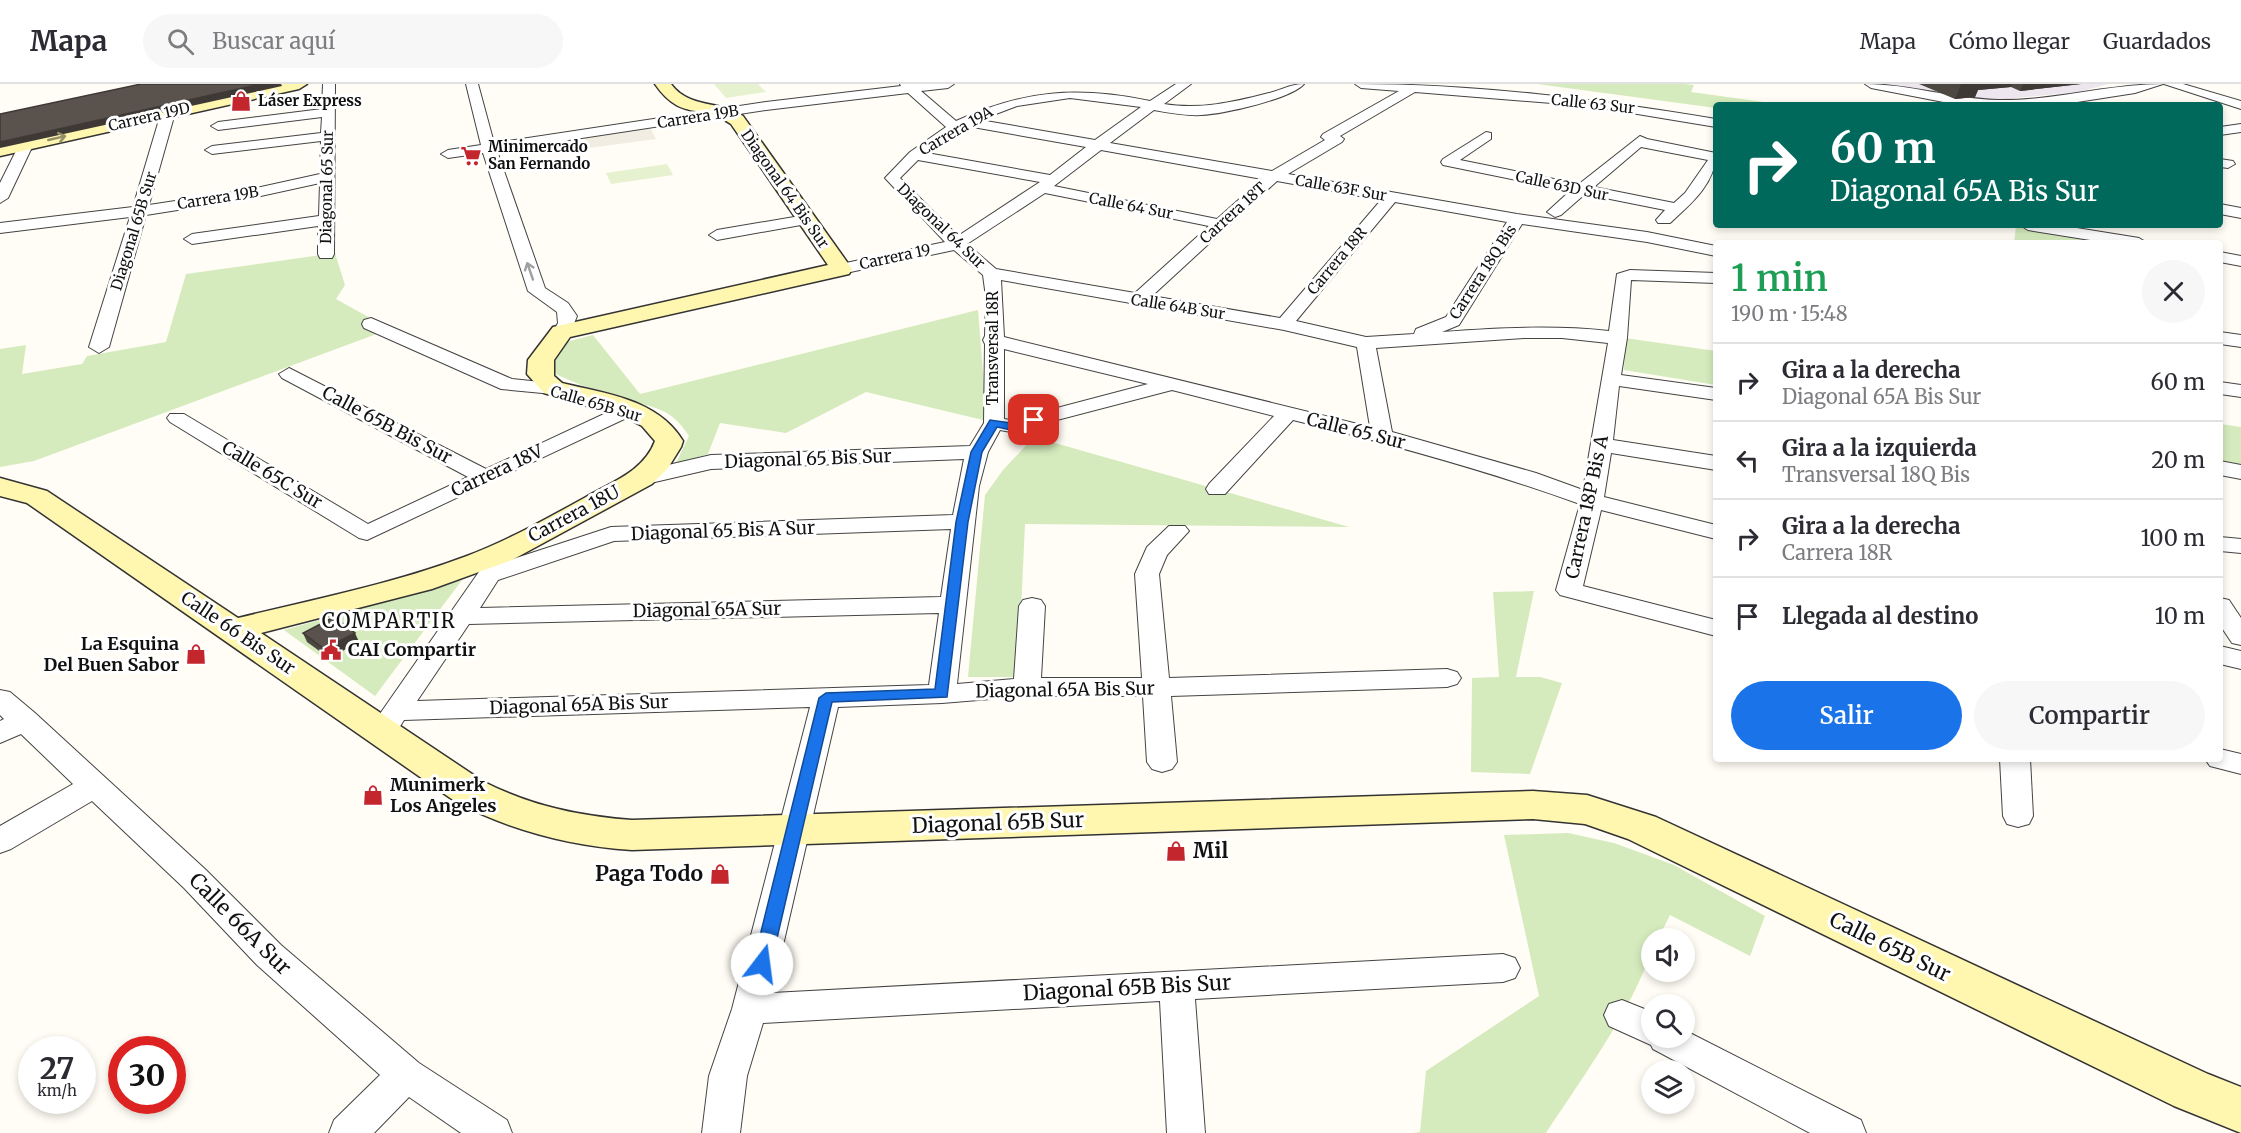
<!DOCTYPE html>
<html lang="es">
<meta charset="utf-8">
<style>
body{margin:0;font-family:Merriweather,serif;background:#f7f7f7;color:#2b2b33;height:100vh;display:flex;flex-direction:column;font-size:22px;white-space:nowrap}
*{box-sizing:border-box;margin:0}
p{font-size:20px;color:#7c7c81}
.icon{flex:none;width:33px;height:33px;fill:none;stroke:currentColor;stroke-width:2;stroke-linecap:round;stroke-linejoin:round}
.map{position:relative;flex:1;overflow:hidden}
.side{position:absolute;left:1713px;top:156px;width:510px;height:522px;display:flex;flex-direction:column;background:#fff;border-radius:6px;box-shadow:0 3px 9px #0003}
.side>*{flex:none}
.hud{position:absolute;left:1713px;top:18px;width:510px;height:126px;border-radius:6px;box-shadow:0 3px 9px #0003;background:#00695c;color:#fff;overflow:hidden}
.buttons{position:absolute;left:1641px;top:844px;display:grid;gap:12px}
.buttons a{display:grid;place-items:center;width:54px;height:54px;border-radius:50%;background:#fff;box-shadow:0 3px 9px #0003;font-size:30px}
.speed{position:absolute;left:18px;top:952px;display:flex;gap:12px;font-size:30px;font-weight:700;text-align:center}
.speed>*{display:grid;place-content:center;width:78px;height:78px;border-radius:50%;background:#fff;box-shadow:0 3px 9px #0003;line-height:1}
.speed small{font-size:15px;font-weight:400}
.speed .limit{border:9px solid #d22;background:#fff;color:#111}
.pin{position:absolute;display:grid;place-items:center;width:51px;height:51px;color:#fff;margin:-26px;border-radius:12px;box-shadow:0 3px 9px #0006}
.me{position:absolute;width:66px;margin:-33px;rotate:15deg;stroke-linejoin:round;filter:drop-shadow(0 0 4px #0008)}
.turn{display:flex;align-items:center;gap:21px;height:126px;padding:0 18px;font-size:27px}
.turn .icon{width:78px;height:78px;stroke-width:2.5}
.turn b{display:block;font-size:42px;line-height:51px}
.round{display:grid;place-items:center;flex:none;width:63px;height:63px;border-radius:32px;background:#f7f7f7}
.summary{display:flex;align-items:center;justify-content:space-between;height:102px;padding:0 18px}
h1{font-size:36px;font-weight:600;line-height:45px;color:#1e9e55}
.primary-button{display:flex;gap:12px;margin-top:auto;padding:12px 18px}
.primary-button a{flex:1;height:69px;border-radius:36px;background:#1a73e8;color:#fff;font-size:24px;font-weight:600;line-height:69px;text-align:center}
.primary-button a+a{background:#f7f7f7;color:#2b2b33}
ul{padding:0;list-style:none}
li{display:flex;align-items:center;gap:18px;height:78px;padding:0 18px;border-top:2px solid #e1e1e2}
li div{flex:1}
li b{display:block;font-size:22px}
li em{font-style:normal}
header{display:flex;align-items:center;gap:36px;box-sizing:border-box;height:84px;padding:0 30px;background:#fff;border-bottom:2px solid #e1e1e2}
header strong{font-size:28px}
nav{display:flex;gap:33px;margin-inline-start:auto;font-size:21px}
.search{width:420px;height:54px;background:#f7f7f7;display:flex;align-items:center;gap:15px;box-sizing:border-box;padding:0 21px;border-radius:33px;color:#7c7c81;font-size:22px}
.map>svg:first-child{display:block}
.industrial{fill:#eee6ef}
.green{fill:#d5ebbd}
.pitch{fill:#e6f2cf}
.plaza{fill:#f1ede2}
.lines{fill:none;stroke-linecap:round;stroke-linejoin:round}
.street-casing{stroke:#444;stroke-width:2}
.secondary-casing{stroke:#333;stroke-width:3}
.street{fill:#fff;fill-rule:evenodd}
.secondary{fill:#fff6b0;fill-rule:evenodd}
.wall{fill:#4d4742}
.shaded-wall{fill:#3f3936}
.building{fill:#5a524d;stroke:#3f3936;stroke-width:1.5}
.oneway{stroke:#948f68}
.oneway2{stroke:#a0a0a0}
.route{fill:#1a73e8;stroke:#114b97;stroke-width:1.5}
.labels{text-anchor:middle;stroke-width:6;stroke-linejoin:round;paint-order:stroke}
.far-poi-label{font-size:15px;font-weight:bold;fill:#111;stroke:#fff;text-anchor:start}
.far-street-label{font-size:15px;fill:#111;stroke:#fff}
.street-label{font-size:18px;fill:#111;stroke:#fff}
.poi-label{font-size:18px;font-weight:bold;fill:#111;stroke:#fff;text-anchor:start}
.neighbourhood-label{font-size:20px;letter-spacing:1.5px;fill:#111;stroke:#fff}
.near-street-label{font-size:21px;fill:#111;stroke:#fff}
.near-poi-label{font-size:21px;font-weight:bold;fill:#111;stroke:#fff;text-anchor:start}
</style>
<header>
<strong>Mapa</strong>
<div class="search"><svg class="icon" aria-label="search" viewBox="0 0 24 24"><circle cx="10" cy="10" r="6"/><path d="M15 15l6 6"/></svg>Buscar aquí</div>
<nav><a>Mapa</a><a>Cómo llegar</a><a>Guardados</a></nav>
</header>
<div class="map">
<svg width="2241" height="1049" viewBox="0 0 2241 1049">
<rect width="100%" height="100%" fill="#fffdf5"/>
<path class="industrial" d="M1881,0H2108L2079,8L1976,18Z"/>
<g class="green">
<path d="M1537,0H1684L1694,1L1691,8L1786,21H1716V24Z"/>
<path d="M2016,142L2122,159H2014Z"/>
<path d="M335,169L345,201L336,215L390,245L34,377L0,383V265L26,261L22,290L82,280L87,272L166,258L186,190Z"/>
<path d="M978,226L987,337L866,308L786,349L720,339L708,370L675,381L689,352C668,319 648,324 614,313C593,306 573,298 553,289L554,275L566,258L593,251L640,310Z"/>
<path d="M1625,254L1716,267V301L1624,286Z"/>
<path d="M2220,340L2241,343V381L2220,378Z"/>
<path d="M1034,353L1349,443L1025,440L1018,593H968L985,411L1003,386Z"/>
<path d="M462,496L375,612L284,546Z"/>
<path d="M1534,507L1516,593H1540L1562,599L1530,690L1471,688L1472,594L1499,593L1493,508Z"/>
<path d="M1568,749L1614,759L1674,781L1765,832L1750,872L1670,831L1658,855H1652C1651,900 1573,1007 1546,1049H1413L1420,1048L1426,987L1539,912L1504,751Z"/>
</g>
<g class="pitch">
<path d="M714,0H758L766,8L726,14Z"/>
<path d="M667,80L673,91L611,100L606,89Z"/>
</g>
<path class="plaza" d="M649,42L656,55L589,64L584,52Z"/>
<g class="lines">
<g class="street-casing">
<g id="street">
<path d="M323,0H335L334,170L332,174H320L318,170V142L192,160L184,155L192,150L319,132L320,99L247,115L146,131L109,263L99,269L89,263L130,133L0,149V139L133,123L161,29L168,25L175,29L149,121L247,106L320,90L321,57L212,70L205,66L212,62L321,49L322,33L218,46L211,42L218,38L322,25Z"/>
<path d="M466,0H478L494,59L766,18L901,2L900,0H954L948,4L921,7L956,37C1024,6 1077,2 1150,17L1176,0H1191L1164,20C1200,26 1234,18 1269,9C1282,6 1290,0 1304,0C1291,15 1223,30 1201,31C1186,32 1170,29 1154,26L1110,59L1272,87L1325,56L1321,53L1323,50L1399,7L1361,4L1355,0C1477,0 1596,15 1716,35V43L1589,22L1415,8L1340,52L1344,55L1342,58L1288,90L1517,130L1647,148L1716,162V172L1647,158L1522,140L1459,241L1442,248C1498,244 1553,241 1609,247L1617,190L1630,186L1716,189V199L1631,196L1627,254L1621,291L1716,304V316L1619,302L1613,356L1716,372V386L1611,369L1604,413L1716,441V455L1601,426L1583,502L1716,536V552L1560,511L1556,506L1580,420C1486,386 1390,360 1293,336L1225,410H1209L1206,405L1209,400L1274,332L1172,306L1011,348L1000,346L988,368L979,402L957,600L1014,595L1019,522L1023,516L1032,514L1041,516L1045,522L1041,594H1142L1135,490L1147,463L1169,442H1185L1189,447L1167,471L1159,490L1169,594L1447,585L1457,588L1461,594L1457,600L1447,603L1171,612L1177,678L1172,685L1162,688L1152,685L1147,678L1143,612H1027L942,619L838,623L772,909L1503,870L1515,874L1520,884L1515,894L1503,898L1195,915L1205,1049H1167L1160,917L763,939L747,992L740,1049H702L709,992L732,925L810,623L404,636L399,644L389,647L379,644L375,637L490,472L499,470L508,472L510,476L611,443L953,431L964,375L711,385L642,401L634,399L631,394L634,389L711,371L970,362L984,339L985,260L983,256L985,252L986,213L983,191L954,166L841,190L832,185L841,180L945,158L885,94L910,68L946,43L908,9L766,26L497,67L545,204L568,219L577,232L569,252H555L553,248L558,239L557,228L528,207L483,69L448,74L441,70L448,66L481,61ZM1070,14L1141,23L1095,56L980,36L1017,22ZM967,42L1086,63L1050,91L927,69ZM1101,66L1262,95L1217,135L1054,102ZM918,76L1040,98L958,152L900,94ZM1277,97L1381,116L1280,234L1152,212ZM1045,109L1209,142L1135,209L996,185L967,160ZM1395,118L1507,138L1446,233L1416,245L1414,250L1366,253L1296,237ZM1001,196L1284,246L1357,263L1370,343L1004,253ZM1524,254H1562L1608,259L1583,406L1536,389L1392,348L1376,264ZM1004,265L1148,300L1011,336L1004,335ZM951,445L941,513L480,524L498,496L614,457ZM939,529L929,601L417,617L469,540Z"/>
<path d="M1865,0C1910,0 1953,15 1998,16C2054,17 2108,0 2163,0L2135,9L2058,21H1959L1871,4Z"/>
<path d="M2164,0H2183L2241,17V25Z"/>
<path d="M2241,40V48L2220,51V43Z"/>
<path d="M1486,48L1491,49V55L1460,76L1579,100L1640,52L1647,55L1716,69C1716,99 1691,120 1670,139H1658L1656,136L1665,126L1585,110L1561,131L1555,133L1547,128L1570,107L1443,81L1441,78L1443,75ZM1641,63L1708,76L1685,109L1674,119L1594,103Z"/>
<path d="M26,57L33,61L8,114L0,119V99L19,61Z"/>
<path d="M2220,75L2233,77L2235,80L2228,84L2220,83Z"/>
<path d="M2220,120L2241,124V134L2220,130Z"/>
<path d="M806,131L814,136L812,139L717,156L709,151L717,146Z"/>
<path d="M2020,141H2058L2139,154L2147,159H2109L2028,146Z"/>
<path d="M2220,168L2241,172V182L2220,178Z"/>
<path d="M371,234L512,295L560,300L563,304L560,308L553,310L501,305L364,244L362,240L364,236Z"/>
<path d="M2220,248L2241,251V263L2220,260Z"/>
<path d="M289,284L486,385L621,322H635L638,326L635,330L367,456L359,454L170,338L167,334L170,330H184L368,440L468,393L282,294L279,290Z"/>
<path d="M2220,298L2241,301V313L2220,310Z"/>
<path d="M2220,377L2241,381V395L2220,391Z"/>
<path d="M2220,453L2241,455V469L2220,467Z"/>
<path d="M2220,514L2229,516L2241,534V561L2232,559L2220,541Z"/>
<path d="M2220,562L2241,567V585L2220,580Z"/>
<path d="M0,606L10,608L35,629L206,786L281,861L419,979L507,1036L512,1049H461L409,1013L374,1049H329L334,1036L380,991L257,881L184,804L92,717L11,765L0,769V742L73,700L21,650L0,659V637L4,635L0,631Z"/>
<path d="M2220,665L2241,670V690L2210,682L2205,675H2220Z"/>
<path d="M2000,675H2030L2033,732L2029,740L2018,743L2007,740L2003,732Z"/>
<path d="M1622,916L1652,928V954H1684V946L1861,1036L1866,1049H1810L1653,965L1651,961L1609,942L1604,931L1609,920Z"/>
</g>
</g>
<g class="secondary-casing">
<g id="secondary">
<path d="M277,0H307L299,5L0,72V62Z"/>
<path d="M655,0H671C689,25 720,16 743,32L852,185L849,190L570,253L554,276V292L562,299C606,310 658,315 683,357L681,363L668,384L652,400L512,476L432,505L261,549L484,698C532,722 579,732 632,736L1533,707L1587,711L1656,733L2208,990L2241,1003V1049L2174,1022L1628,755L1585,740L1533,735L632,766C570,762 512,747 456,718L27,419L0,412V394L47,407L238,534C315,515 393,500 467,472C509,456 548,434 586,413C612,398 644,387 655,357L642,342L627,334L544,309L527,290L528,276L553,243L828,181L731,40C701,18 682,39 655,0Z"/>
</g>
</g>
<use href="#street" class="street"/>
<use href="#secondary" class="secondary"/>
</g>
<g class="wall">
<path d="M1919,0H2081L2020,7L2011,3L1978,6L1975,13L1955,15Z"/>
<path d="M303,549L359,558L329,574L307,558Z"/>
</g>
<g class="shaded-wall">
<path d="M261,0H281L282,2L0,64V58Z"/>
<path d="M1961,0H2012L2011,3L1978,6L1975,13L1955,15Z"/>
<path d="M2023,0H2081L2020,7Z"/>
<path d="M355,549L359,558L329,574L324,565Z"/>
</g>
<g class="building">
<path d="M141,0H261L0,58V30Z"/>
<path d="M334,533L355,549L324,565L303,549Z"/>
</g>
<defs><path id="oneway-shaft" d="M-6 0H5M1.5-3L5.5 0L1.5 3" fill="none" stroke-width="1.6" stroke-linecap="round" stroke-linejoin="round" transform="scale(1.5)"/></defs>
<use class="oneway" href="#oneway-shaft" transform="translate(57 54) rotate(-13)"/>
<use class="oneway2" href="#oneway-shaft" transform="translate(530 187) rotate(-109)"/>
<path class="route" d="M1034,333L1038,334V339L1011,346L997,343L982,368L968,438L947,613L832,618L771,880L768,885L762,888L755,885L753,880L819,614L826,609L935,605L956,438L971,368L990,336L1011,339Z"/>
<defs>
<g id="shop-bare" transform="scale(1.62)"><path d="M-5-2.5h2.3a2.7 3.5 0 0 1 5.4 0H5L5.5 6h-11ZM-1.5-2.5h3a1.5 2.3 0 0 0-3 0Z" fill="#c4262e" stroke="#fff" stroke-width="2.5" paint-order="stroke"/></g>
<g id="supermarket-bare" transform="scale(1.62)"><path d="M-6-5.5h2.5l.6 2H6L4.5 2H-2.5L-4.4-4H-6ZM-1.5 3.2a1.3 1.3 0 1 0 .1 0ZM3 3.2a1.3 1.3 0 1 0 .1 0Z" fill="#c4262e" stroke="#fff" stroke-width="2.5" paint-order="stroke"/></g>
<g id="civic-bare" transform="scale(1.62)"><path d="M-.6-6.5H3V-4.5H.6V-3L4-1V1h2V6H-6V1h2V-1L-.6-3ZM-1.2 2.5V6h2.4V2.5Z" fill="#c4262e" stroke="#fff" stroke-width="2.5" paint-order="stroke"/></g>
</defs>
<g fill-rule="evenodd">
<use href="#shop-bare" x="241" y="17"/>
<use href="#supermarket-bare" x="471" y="72"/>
<use href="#civic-bare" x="331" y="566"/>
<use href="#shop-bare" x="196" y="570"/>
<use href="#shop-bare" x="373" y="711"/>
<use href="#shop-bare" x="1176" y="767"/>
<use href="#shop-bare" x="720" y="790"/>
</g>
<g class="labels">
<g class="far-poi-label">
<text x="258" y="22">Láser Express</text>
<text x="488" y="68">Minimercado<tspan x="488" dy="17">San Fernando</tspan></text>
</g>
<g class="far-street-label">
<text transform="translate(1593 20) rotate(6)" y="5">Calle 63 Sur</text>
<text transform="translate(149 33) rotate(-13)" y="5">Carrera 19D</text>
<text transform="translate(698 33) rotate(-9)" y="5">Carrera 19B</text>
<text transform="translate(956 47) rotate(-30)" y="5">Carrera 19A</text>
<text transform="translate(1562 102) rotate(12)" y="5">Calle 63D Sur</text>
<text transform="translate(327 103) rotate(-89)" y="5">Diagonal 65 Sur</text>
<text transform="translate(1341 104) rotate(10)" y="5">Calle 63F Sur</text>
<text transform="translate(785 105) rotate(55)" y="5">Diagonal 64 Bis Sur</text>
<text transform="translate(218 114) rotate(-9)" y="5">Carrera 19B</text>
<text transform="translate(1131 122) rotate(11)" y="5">Calle 64 Sur</text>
<text transform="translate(1233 129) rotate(-42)" y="5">Carrera 18T</text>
<text transform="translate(941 142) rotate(44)" y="5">Diagonal 64 Sur</text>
<text transform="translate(134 147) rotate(-73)" y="5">Diagonal 65B Sur</text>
<text transform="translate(895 173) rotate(-12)" y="5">Carrera 19</text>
<text transform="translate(1337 177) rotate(-50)" y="5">Carrera 18R</text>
<text transform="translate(1483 188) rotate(-57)" y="5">Carrera 18Q Bis</text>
<text transform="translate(1178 223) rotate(9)" y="5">Calle 64B Sur</text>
<text transform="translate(993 264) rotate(-90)" y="5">Transversal 18R</text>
<text transform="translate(596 320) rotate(16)" y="5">Calle 65B Sur</text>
</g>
<g class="street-label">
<text transform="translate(387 341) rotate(28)" y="6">Calle 65B Bis Sur</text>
<text transform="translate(1356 347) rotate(14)" y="6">Calle 65 Sur</text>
<text transform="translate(808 375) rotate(-2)" y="6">Diagonal 65 Bis Sur</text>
<text transform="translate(497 387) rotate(-25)" y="6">Carrera 18V</text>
<text transform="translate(272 391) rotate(31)" y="6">Calle 65C Sur</text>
<text transform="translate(1587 423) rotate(-78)" y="6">Carrera 18P Bis A</text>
<text transform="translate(574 430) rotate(-28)" y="6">Carrera 18U</text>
<text transform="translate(723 447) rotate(-2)" y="6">Diagonal 65 Bis A Sur</text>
<text transform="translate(707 526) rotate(-1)" y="6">Diagonal 65A Sur</text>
<text transform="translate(238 549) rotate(34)" y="6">Calle 66 Bis Sur</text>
<text transform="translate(1065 606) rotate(-1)" y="6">Diagonal 65A Bis Sur</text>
<text transform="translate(579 621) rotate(-2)" y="6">Diagonal 65A Bis Sur</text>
</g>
<g class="poi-label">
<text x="179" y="566" text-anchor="end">La Esquina<tspan x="179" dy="21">Del Buen Sabor</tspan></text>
<text x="348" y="572">CAI Compartir</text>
<text x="390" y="707">Munimerk<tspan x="390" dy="21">Los Angeles</tspan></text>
</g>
<g class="neighbourhood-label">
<text x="389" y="544">COMPARTIR</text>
</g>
<g class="near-street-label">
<text transform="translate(998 739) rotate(-2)" y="7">Diagonal 65B Sur</text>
<text transform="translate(240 840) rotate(45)" y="7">Calle 66A Sur</text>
<text transform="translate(1890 863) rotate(26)" y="7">Calle 65B Sur</text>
<text transform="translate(1127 904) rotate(-3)" y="7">Diagonal 65B Bis Sur</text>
</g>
<g class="near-poi-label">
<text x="1193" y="774">Mil</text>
<text x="703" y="797" text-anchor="end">Paga Todo</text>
</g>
</g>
</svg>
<div class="buttons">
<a><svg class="icon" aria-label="sound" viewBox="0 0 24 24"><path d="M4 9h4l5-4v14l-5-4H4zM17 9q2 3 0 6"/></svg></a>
<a><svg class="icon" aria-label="search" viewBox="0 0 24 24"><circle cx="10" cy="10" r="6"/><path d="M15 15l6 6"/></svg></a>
<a><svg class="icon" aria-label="layers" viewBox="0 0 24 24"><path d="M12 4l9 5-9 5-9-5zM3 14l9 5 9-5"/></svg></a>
</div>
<div class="speed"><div>27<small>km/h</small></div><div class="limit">30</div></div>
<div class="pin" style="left:1034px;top:336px;background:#d93025"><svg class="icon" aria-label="arrive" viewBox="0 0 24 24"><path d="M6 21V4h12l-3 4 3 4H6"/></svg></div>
<svg class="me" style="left:762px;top:880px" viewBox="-20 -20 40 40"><circle r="19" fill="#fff"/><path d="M0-13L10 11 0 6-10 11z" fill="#1a73e8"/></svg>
<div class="hud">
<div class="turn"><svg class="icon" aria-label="right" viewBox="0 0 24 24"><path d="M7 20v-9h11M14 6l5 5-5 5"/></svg><div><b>60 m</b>Diagonal 65A Bis Sur</div></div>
</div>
<section class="side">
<div class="summary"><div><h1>1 min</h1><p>190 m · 15:48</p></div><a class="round"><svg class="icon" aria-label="close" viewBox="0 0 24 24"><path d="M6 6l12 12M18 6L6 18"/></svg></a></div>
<ul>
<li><svg class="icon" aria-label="right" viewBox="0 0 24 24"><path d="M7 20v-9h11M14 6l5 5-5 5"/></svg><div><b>Gira a la derecha</b><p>Diagonal 65A Bis Sur</p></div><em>60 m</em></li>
<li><svg class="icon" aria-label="left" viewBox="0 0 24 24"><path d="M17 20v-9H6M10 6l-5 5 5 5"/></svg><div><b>Gira a la izquierda</b><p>Transversal 18Q Bis</p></div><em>20 m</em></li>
<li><svg class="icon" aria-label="right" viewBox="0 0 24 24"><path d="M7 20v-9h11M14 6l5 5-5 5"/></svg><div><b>Gira a la derecha</b><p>Carrera 18R</p></div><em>100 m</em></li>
<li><svg class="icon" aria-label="arrive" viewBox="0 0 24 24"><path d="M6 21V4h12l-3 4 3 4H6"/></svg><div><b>Llegada al destino</b></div><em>10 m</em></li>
</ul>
<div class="primary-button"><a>Salir</a><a>Compartir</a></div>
</section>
</div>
